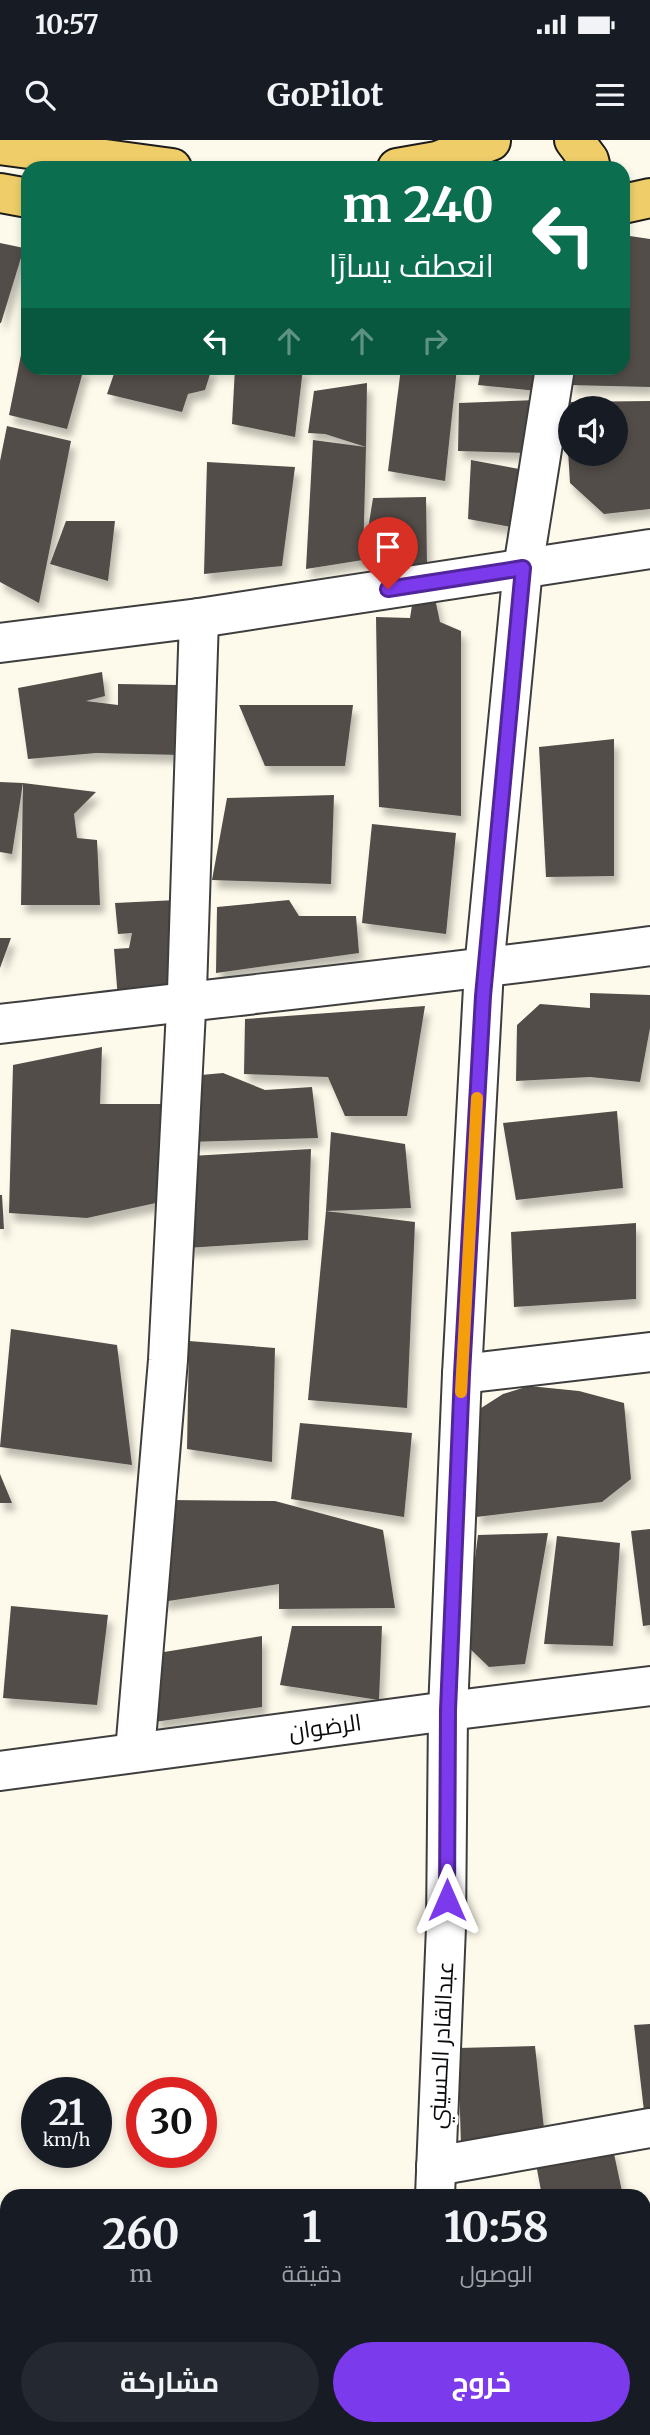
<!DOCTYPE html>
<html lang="ar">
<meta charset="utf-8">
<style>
body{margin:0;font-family:Merriweather,Cairo,serif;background:#242831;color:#f1f3f6;direction:rtl;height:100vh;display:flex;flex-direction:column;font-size:26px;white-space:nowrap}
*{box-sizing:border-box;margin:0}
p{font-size:23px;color:#9ea1a6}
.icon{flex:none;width:38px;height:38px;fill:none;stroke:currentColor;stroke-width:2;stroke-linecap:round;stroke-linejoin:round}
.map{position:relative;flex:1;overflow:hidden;direction:ltr}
.sheet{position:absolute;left:0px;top:2049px;width:651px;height:247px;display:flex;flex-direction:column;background:#171b24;border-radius:21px 21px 0 0;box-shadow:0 4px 10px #0003;direction:rtl}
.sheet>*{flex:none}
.guide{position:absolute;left:21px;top:21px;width:609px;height:214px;border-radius:21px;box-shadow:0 4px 10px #0003;direction:rtl;background:#0b6e4f;color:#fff;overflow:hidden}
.fabs{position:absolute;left:558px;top:256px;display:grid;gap:14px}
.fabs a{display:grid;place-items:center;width:70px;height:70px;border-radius:50%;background:#171b24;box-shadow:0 4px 10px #0003;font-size:35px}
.speed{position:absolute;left:21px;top:1937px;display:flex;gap:14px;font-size:35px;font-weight:700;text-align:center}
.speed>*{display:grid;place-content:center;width:91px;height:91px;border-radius:50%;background:#171b24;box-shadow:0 4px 10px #0003;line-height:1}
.speed small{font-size:18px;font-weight:400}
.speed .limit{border:10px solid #d22;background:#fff;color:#111}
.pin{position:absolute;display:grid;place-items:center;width:60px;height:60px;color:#fff;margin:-72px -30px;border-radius:50% 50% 50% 0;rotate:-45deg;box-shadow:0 0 7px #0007}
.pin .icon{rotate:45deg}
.me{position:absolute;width:77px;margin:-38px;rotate:0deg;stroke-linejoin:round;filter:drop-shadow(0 0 5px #0008)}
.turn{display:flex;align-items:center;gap:24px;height:147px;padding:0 21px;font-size:32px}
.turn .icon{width:91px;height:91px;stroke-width:2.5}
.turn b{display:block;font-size:49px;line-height:60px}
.lanes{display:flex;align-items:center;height:66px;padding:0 21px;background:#0003;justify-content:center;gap:35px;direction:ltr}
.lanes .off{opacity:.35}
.eta{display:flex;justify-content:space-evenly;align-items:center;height:119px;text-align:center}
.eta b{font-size:42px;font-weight:700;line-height:49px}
.cta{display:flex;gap:14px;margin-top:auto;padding:14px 21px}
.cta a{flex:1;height:80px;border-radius:42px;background:#7c3aed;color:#fff;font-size:28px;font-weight:700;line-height:80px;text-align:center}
.cta a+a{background:#242831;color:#f1f3f6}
.status{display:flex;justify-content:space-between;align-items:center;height:49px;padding:0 35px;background:#171b24;direction:ltr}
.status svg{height:19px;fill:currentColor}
header{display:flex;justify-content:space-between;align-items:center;height:91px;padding:0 21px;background:#171b24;font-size:32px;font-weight:700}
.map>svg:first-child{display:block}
.building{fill:#534d49;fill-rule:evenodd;filter:url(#shadow)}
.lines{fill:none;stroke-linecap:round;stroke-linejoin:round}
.minor-casing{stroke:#3e3e3e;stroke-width:42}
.primary-casing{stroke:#1c1c1c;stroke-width:42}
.minor{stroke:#fff;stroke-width:38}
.primary{stroke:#efce6a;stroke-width:38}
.route-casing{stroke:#51269a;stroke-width:18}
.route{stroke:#7c3aed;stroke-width:12}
.slow{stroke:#f59e0b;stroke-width:12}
.labels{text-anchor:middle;stroke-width:7;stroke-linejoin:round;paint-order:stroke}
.street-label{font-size:23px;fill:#0b0b0b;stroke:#fff}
</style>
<div class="status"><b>10:57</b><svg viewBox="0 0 49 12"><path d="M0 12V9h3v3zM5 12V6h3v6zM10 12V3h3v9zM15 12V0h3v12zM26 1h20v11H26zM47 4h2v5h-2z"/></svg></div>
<header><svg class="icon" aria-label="menu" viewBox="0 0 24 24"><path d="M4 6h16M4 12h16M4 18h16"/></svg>GoPilot<svg class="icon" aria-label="search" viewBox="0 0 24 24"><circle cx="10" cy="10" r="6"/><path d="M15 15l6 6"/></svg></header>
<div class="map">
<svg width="650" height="2295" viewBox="0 0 650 2295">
<defs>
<filter id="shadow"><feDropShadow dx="4.5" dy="8" stdDeviation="3.5" flood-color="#0004"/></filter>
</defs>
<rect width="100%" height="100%" fill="#fefaeb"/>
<g class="building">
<path d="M623,95L650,99V247L568,245L571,228H623Z"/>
<path d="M0,103L24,108L1,183H0Z"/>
<path d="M27,185L28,228H84L67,289L9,275Z"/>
<path d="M116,228H212L205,250L188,254L182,272L107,254Z"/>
<path d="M235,228H303L295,297L232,284Z"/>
<path d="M401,228H457L445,341L388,331Z"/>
<path d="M481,228H534L537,251L478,245Z"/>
<path d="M367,243L366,307L325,294L308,293L314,251Z"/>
<path d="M536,260L530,313L458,311L459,263Z"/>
<path d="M650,261V369L604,374L570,343L565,262ZM570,268H616V313H570Z"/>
<path d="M7,286L71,301L39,463L0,442V321Z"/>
<path d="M313,300L366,307L363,420L373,358L426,357L427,426L363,420L306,429Z"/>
<path d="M471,320L530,331L522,389L468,379Z"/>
<path d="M207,322L295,327L282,426L204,434Z"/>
<path d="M66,381H115L108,441L50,424Z"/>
<path d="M414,453L434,454L440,482L461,491V676L379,667L376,477L410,478Z"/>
<path d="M102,532L105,556L86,561L118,565V544L178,545L181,615L96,613L28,619L18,548Z"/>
<path d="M239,565H353L345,626H265Z"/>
<path d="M614,599V736L546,737L539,607Z"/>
<path d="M0,642L23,643L12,714L0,712Z"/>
<path d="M23,643L96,652L74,674L77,698L97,700L100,765H21Z"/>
<path d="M334,655L331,744L212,740L227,658Z"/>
<path d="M372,684L456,693L446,794L362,783Z"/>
<path d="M177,760L174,843L118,859L114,809L129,808L132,793L118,794L115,763Z"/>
<path d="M289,760L299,776H356L359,813L216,833L217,767Z"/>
<path d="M0,798H11L0,828Z"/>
<path d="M590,853L650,855V888L640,942L590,937L516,941L517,885L540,864L590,868Z"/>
<path d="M425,866L407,976H345L328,937L244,934L245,879Z"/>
<path d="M102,907L100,964H175L165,1061L87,1078L9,1073L13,925Z"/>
<path d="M223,933L265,950L312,947L318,998L187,1002L190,936Z"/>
<path d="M617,971L623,1048L516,1060L503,983Z"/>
<path d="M331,992L405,1004L411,1068L326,1071Z"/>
<path d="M311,1009L308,1100L186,1108L191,1016Z"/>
<path d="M0,1055H2L4,1089H0Z"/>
<path d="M326,1071L415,1082L407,1268L308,1260Z"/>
<path d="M636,1083V1159L514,1167L511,1092Z"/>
<path d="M11,1189L117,1205L132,1325L0,1307Z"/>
<path d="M189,1201L275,1208L272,1322L187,1309Z"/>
<path d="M529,1246L579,1251L624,1263L631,1339L602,1362L476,1377L473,1332L478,1270L503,1254Z"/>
<path d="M300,1283L412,1293L404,1377L291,1359Z"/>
<path d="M0,1334L12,1363H0Z"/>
<path d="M170,1360L275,1361L383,1390L395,1468L279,1469V1444L162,1462Z"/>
<path d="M650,1389V1485L643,1486L631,1391Z"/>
<path d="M548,1393L525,1524L489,1527L464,1503L478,1395Z"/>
<path d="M557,1396L620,1403L613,1506L544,1504Z"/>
<path d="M11,1466L108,1475L97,1565L3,1558Z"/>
<path d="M292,1486H382L379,1560L280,1545Z"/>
<path d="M262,1496V1567L154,1582L158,1513Z"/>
<path d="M650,1884V1971H644L634,1885Z"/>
<path d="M535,1906L545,1998L461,2006L458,1908Z"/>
<path d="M613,2009L623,2056H542L536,2024Z"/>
<path d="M650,2104V2174H644V2106Z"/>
<path d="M650,2209V2278L644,2279V2210Z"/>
<path d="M448,2289H582L583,2295H448Z"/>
</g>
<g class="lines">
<g class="minor-casing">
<g id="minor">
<path d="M0,503L199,478L650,409"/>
<path d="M0,884C217,857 434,836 650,806"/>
<path d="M462,1234L650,1212"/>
<path d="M135,1612L168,1220L187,851L199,478"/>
<path d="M0,1631L448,1571L650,1546"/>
<path d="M436,2026L650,1988"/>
<path d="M435,2056L446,1787L448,1571L462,1234L484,829L523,428L555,228"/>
<path d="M430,2295V2289"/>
</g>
</g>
<g class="primary-casing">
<g id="primary">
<path d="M574,0L589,20L591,28"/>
<path d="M0,5L172,28"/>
<path d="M397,28L437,21L491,1"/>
<path d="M0,53L28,58"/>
<path d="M623,64L650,58"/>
</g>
</g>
<use href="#minor" class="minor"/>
<use href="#primary" class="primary"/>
</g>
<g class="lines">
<g class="route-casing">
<path id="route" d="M388,449L523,428L483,856L462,1234L448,1570L447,1760"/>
</g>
<use href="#route" class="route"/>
<path class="slow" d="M461,1252L477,958"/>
</g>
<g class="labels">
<g class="street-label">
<text transform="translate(325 1587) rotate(-8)" y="8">الرضوان</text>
<text transform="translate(441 1905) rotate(-87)" y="8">عبدالقادر الحسيني</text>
</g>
</g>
</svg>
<div class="fabs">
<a><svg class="icon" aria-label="sound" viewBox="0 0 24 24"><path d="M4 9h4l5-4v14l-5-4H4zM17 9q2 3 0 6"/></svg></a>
</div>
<div class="speed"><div>21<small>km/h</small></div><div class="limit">30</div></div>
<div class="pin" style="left:388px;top:449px;background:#d93025"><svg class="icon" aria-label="arrive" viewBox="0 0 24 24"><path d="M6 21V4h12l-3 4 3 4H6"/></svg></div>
<svg class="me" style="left:447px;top:1760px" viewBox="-20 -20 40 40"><path d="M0-17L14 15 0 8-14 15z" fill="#7c3aed" stroke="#fff" stroke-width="4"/></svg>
<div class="guide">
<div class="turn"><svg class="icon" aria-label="left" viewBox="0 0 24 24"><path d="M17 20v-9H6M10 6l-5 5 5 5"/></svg><div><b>240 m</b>انعطف يسارًا</div></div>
<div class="lanes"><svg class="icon" aria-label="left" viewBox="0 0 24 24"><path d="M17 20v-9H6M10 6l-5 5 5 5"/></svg><svg class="icon off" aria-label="ahead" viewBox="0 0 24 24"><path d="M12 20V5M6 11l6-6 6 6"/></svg><svg class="icon off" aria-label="ahead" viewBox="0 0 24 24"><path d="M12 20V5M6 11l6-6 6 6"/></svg><svg class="icon off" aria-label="right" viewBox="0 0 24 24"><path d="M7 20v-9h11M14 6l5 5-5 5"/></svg></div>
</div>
<section class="sheet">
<div class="eta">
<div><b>10:58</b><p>الوصول</p></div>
<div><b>1</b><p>دقيقة</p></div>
<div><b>260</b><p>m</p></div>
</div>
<div class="cta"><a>خروج</a><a>مشاركة</a></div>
</section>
</div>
